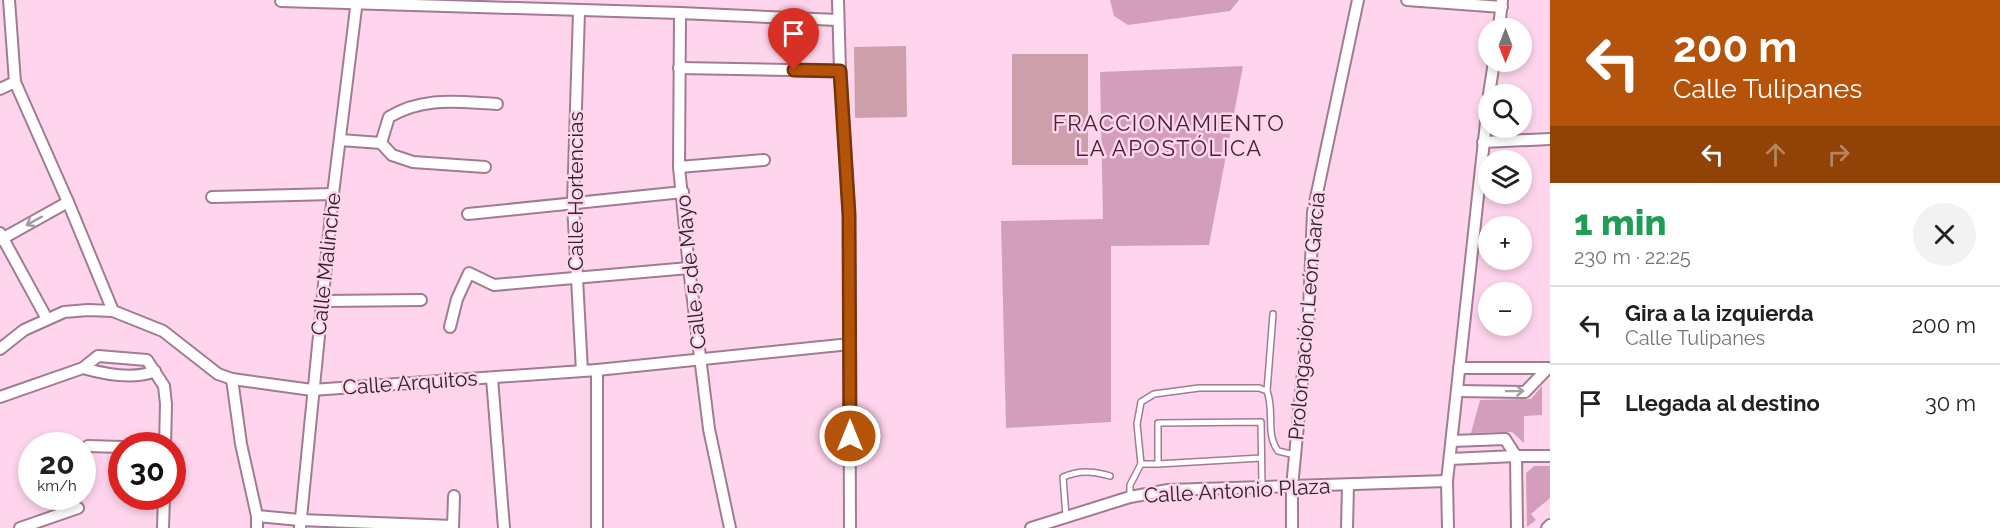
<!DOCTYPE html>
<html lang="es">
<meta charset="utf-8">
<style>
body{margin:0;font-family:Raleway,sans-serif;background:#f2f2f2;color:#202124;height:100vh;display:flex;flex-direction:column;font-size:22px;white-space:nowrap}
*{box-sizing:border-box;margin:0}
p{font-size:20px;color:#757577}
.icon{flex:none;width:33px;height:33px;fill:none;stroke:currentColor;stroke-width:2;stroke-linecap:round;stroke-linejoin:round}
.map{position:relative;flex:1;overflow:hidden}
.sheet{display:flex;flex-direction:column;background:#fff;width:450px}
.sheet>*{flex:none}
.hud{background:#b45309;color:#fff;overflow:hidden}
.needle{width:39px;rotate:180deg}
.buttons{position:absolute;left:1478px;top:18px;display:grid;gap:12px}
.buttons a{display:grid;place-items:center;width:54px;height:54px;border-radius:50%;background:#fff;box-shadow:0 3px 9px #0003;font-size:30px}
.speed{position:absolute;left:18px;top:432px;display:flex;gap:12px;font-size:30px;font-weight:700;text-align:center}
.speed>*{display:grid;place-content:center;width:78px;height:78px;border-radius:50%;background:#fff;box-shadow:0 3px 9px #0003;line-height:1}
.speed small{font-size:15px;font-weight:400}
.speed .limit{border:9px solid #d22;background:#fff;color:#111}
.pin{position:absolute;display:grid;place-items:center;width:51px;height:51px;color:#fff;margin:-62px -26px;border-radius:50% 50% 50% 0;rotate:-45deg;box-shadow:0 0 6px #0007}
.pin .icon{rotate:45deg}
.me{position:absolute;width:66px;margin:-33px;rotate:0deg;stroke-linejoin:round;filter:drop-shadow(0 0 4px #0008)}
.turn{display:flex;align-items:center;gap:21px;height:126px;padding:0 24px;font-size:27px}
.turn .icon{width:78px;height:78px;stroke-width:2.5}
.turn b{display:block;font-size:42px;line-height:51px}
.lanes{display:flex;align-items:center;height:57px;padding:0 24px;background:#0003;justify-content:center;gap:30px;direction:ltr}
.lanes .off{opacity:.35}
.round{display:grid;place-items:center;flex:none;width:63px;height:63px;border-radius:32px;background:#f2f2f2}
.overview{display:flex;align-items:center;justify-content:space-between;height:102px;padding:0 24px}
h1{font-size:36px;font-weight:800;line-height:45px;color:#1e9e55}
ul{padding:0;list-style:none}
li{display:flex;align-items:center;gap:18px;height:78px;padding:0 24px;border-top:2px solid #e0e0e0}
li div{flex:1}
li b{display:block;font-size:22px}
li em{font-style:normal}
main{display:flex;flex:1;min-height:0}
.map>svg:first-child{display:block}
.green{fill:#d39dbc}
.building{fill:#cc9faa}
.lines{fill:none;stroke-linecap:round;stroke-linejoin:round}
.lane-casing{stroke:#a17c91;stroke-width:8}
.street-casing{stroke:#a17c91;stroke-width:14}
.lane{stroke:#fff;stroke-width:5}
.street{stroke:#fff;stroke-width:10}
.oneway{stroke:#a39ca0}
.route-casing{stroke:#753606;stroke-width:15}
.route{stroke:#b45309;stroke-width:10}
.labels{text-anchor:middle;stroke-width:5;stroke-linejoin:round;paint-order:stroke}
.street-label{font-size:21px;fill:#32222b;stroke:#ffd5ed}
.neighbourhood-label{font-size:22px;letter-spacing:1.5px;fill:#432437;stroke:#ffd5ed}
</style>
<main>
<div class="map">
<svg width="1550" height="528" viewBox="0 0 1550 528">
<rect width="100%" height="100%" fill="#ffd5ed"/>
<g class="green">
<path d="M1110,0H1239L1230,11L1128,25L1114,16Z"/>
<path d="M1243,66L1209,245L1111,246V422L1006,428L1001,221L1103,219L1100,72Z"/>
<path d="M1542,386V415L1524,416V443L1512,432L1471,433L1480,400L1531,399Z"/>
<path d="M1534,466H1550V498L1531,514L1536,520L1527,527L1526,473Z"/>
</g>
<g class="building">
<path d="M906,46L907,117L855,118L854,47Z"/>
<rect x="1012" y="54" width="76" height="111"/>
</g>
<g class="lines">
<g class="lane-casing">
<g id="lane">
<path d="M1267,391L1273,314"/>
<path d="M1261,458L1158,464V423L1261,422L1262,487"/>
<path d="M1141,464H1158"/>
<path d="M1130,497V485L1141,464L1137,424L1141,402L1154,394L1199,388H1259L1267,391C1275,412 1265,433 1278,451L1295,455"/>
<path d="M1066,516L1063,477C1080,470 1093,471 1110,476"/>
</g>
</g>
<g class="street-casing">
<g id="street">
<path d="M9,0L15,82L68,202L113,311"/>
<path d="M838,0L840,71L849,215L850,528"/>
<path d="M1407,0L1502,7"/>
<path d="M281,1L680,13L838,20"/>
<path d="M579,11L573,204L582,371"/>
<path d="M680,13L679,167L689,268L709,429L730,528"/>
<path d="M1499,28L1502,0"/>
<path d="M679,68L840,71"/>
<path d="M0,89L15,82"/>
<path d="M1489,94L1494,62"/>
<path d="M340,140L381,143L392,155L413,162L485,167"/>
<path d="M1483,142L1550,139"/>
<path d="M381,143L389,117C424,96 458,102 497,104"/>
<path d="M679,167L764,160"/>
<path d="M212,197L333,194"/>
<path d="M468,214L683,192"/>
<path d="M0,233L47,319"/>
<path d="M0,240L68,202"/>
<path d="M324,301L421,300"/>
<path d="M450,327L457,299L469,273L494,285L689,268"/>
<path d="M0,349L24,330L64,312L88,310L113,311L163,331L218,374L232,379L312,390L597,370L850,344"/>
<path d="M83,368C104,374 134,380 155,371"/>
<path d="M597,370V528"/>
<path d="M492,378L504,528"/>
<path d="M232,379L241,444L257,516V528"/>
<path d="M1457,391L1525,392L1548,368H1459"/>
<path d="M0,397L83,368L98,356L147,360L164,386L166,404L165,446"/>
<path d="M88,446L122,447"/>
<path d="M1450,459L1516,456L1505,439L1452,441"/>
<path d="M257,516L300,520L453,526"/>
<path d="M20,528L78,508"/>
<path d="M163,528L164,496"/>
<path d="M300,528L333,194L357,0"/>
<path d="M453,528L454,496"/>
<path d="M1031,528L1130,497L1168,490L1447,481"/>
<path d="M1292,528V487L1309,310L1313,212L1358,0"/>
<path d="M1347,528L1348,485"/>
<path d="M1448,528L1447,481L1488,104"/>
<path d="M1517,528L1516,456H1550"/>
<path d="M1547,528L1550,525"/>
</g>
</g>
<use href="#lane" class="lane"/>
<use href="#street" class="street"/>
</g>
<defs><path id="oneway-shaft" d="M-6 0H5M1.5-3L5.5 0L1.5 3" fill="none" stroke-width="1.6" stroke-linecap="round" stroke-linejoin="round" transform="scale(1.5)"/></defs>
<g class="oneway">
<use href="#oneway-shaft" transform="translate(34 221) rotate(151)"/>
<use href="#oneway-shaft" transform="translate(1515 391) rotate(-1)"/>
</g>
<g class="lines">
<g class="route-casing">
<path id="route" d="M794,70L840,71L849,215L850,436"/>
</g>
<use href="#route" class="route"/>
</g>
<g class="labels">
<g class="street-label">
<text transform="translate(576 191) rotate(-90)" y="7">Calle Hortencias</text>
<text transform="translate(326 264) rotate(-84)" y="7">Calle Malinche</text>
<text transform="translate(691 272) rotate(-96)" y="7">Calle 5 de Mayo</text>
<text transform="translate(1307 316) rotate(-85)" y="7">Prolongación León García</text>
<text transform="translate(410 383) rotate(-4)" y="7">Calle Arquitos</text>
<text transform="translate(1237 491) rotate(-3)" y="7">Calle Antonio Plaza</text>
</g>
<g class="neighbourhood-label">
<text x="1169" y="131">FRACCIONAMIENTO<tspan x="1169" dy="25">LA APOSTÓLICA</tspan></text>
</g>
</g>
</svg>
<div class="buttons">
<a><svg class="needle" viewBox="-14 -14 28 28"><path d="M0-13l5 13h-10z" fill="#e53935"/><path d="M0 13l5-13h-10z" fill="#757577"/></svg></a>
<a><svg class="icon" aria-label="search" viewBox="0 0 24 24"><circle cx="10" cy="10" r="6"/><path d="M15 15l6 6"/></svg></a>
<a><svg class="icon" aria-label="layers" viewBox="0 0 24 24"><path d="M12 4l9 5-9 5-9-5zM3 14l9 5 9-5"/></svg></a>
<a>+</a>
<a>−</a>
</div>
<div class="speed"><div>20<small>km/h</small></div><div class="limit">30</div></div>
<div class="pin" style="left:794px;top:70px;background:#d93025"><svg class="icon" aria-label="arrive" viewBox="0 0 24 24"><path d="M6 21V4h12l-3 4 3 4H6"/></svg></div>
<svg class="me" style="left:850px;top:436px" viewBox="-20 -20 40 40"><circle r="17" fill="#b45309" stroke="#fff" stroke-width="3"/><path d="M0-11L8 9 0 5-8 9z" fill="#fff"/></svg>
</div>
<section class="sheet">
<div class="hud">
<div class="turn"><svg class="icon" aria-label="left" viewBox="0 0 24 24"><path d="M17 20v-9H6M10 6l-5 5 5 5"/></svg><div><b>200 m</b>Calle Tulipanes</div></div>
<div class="lanes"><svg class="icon" aria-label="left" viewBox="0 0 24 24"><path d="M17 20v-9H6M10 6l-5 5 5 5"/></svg><svg class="icon off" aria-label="ahead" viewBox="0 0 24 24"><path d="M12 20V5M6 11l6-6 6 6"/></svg><svg class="icon off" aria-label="right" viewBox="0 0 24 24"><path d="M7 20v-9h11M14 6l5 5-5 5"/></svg></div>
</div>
<div class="overview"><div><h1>1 min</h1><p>230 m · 22:25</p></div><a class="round"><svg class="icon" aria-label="close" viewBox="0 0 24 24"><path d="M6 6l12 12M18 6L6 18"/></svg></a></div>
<ul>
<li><svg class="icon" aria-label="left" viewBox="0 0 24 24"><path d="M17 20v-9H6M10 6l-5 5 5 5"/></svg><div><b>Gira a la izquierda</b><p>Calle Tulipanes</p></div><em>200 m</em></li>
<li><svg class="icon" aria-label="arrive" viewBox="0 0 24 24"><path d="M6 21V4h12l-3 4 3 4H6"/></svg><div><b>Llegada al destino</b></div><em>30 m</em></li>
</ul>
</section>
</main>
